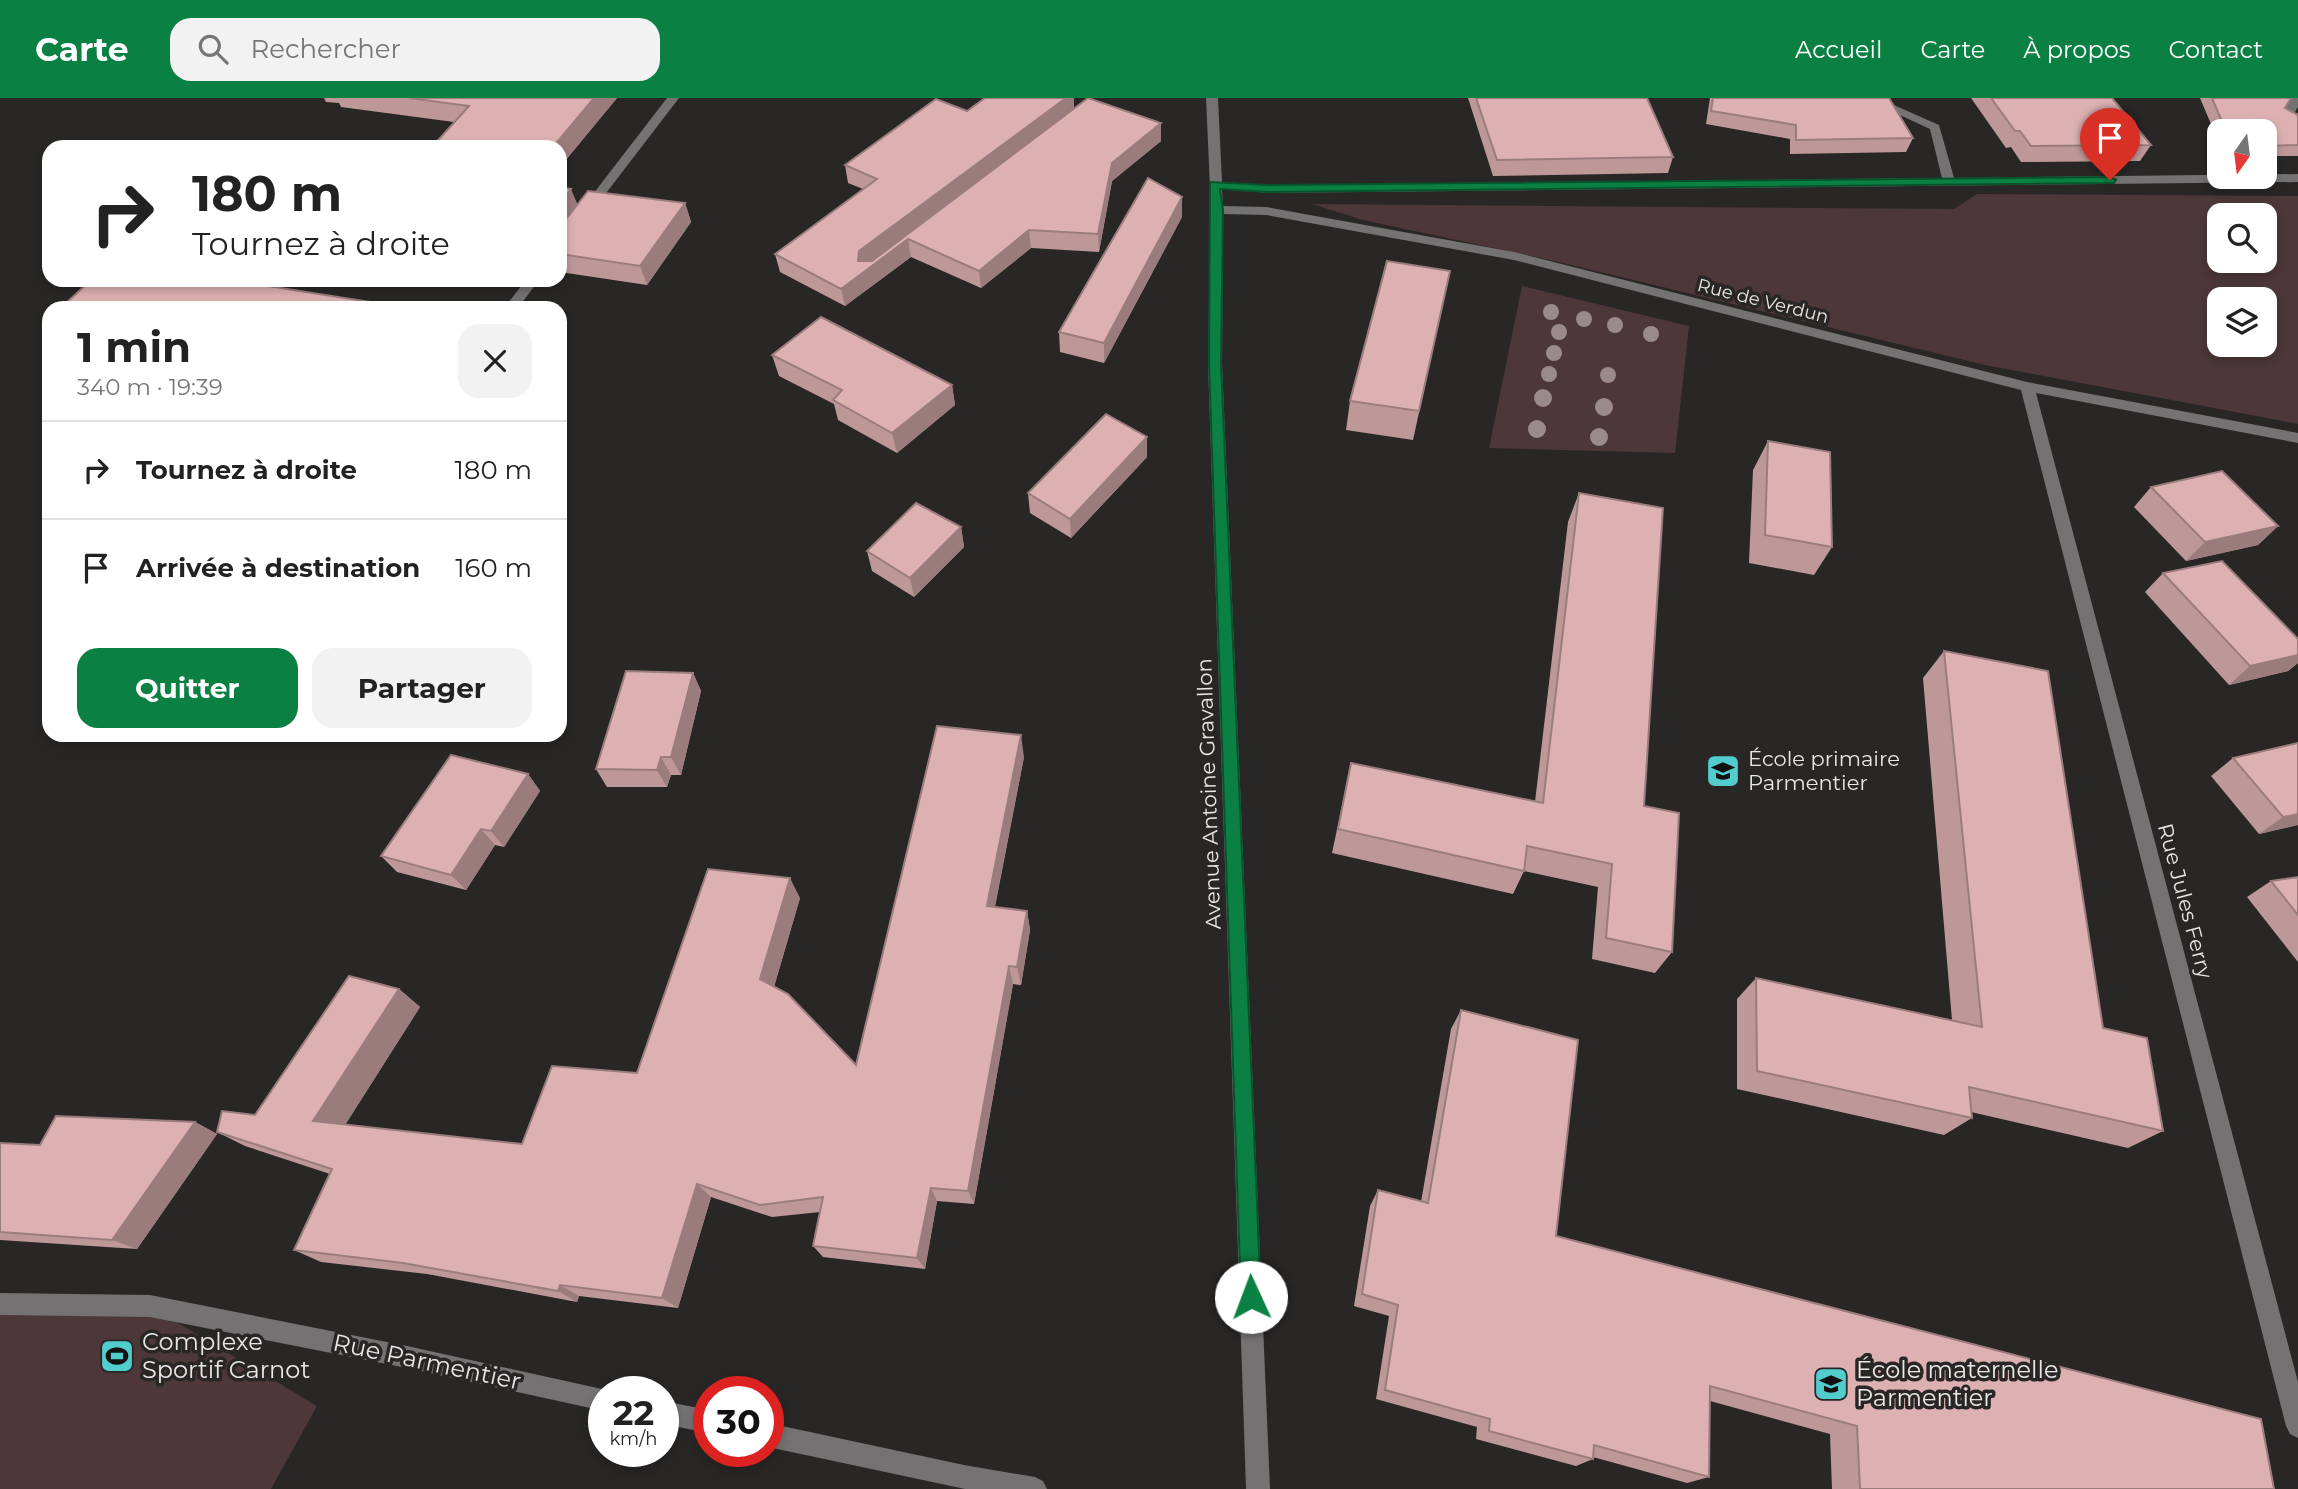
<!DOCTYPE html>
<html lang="fr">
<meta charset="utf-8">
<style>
body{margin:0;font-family:Montserrat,sans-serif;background:#f2f2f2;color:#222;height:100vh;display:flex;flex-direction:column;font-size:26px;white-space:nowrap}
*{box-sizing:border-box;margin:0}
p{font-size:23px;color:#767676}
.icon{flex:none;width:38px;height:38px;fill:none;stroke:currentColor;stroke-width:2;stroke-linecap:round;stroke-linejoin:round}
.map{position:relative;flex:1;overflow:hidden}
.sheet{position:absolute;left:42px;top:203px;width:525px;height:441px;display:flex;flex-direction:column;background:#fff;border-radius:21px;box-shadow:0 4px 10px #0003}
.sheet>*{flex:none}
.banner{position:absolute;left:42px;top:42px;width:525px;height:147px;border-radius:21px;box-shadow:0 4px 10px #0003;background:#fff;color:#222;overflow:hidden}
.needle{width:46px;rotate:194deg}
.fabs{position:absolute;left:2207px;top:21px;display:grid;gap:14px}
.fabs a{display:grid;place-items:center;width:70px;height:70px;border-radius:14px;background:#fff;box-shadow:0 4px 10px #0003;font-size:35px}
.speed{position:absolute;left:588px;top:1278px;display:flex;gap:14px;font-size:35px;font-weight:700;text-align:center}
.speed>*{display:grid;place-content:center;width:91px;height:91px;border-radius:50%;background:#fff;box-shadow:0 4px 10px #0003;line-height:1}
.speed small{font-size:18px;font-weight:400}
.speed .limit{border:10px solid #d22;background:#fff;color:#111}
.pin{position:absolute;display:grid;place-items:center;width:60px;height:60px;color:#fff;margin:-72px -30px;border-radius:50% 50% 50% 0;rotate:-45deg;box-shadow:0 0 7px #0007}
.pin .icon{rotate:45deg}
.me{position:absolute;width:77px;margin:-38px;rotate:358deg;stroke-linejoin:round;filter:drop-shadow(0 0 5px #0008)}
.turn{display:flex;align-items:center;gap:24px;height:147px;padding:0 35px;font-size:32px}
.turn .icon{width:91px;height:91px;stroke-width:2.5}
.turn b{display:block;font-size:49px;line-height:60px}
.round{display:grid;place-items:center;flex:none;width:74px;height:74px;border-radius:21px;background:#f2f2f2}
.head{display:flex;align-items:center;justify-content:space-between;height:119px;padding:0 35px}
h1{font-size:42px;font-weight:700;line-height:52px}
.button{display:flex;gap:14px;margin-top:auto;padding:14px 35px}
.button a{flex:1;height:80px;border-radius:21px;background:#0b8043;color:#fff;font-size:28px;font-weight:700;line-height:80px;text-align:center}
.button a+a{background:#f2f2f2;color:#222}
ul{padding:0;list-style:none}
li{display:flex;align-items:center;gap:21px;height:98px;padding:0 35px;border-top:2px solid #e0e0e0}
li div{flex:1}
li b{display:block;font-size:26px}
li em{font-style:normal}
header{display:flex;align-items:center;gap:42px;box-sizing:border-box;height:98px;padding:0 35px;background:#0b8043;color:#fff}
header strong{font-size:33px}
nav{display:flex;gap:38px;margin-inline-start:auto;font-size:24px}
.search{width:490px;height:63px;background:#f2f2f2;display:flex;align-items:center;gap:18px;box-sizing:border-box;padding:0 24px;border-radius:21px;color:#767676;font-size:26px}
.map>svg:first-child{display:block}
.green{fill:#4d3738;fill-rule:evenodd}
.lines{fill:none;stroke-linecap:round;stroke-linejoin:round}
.minor{fill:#747272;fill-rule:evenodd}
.tree{fill:#9b8a8a}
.wall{fill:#be9899}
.shaded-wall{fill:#9b7c7d}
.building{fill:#ddb1b2;stroke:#9b7c7d;stroke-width:2}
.route{fill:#0b8043;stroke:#07532c;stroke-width:2}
.labels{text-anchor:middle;stroke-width:7;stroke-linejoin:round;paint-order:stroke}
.far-street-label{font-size:18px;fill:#e8e6e6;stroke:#292626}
.poi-label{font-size:21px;fill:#e8e6e6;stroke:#292626;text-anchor:start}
.street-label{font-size:21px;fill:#e8e6e6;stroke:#292626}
.near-poi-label{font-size:24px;fill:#e8e6e6;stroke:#292626;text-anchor:start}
.near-street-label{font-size:24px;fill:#e8e6e6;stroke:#292626}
</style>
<header>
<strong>Carte</strong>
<div class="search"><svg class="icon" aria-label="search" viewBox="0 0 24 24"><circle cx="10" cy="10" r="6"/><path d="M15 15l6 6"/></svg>Rechercher</div>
<nav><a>Accueil</a><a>Carte</a><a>À propos</a><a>Contact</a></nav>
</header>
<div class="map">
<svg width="2298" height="1391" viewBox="0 0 2298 1391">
<rect width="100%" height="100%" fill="#292626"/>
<g class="green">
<path d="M1977,96L2298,98V326L1985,267L1559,164L1363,122L1312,106L1954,111ZM2219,117H2264V163H2219ZM2219,201H2264V247H2219Z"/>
<path d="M1522,188L1689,228L1675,355L1489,350Z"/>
<path d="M0,1206L150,1208L317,1308L271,1391H0Z"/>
</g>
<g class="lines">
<g class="minor">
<path d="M667,0H679L564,150L560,151V139Z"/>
<path d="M1206,0H1218L1222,84L1268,87L1942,80L1930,31L1863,0H1878L1939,27L1954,80L2298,76V84L1268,95L1222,91L1223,108L1266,109L1514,154L2027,284L2298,335V345L2036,295L2298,1284V1340L2290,1336L2286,1328L2021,292L1514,162L1266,117L1223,116L1222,266L1270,1391H1246L1208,266L1211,112Z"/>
<path d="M2291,0H2298V9L2292,19L2298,22V30L2280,20Z"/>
<path d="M526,182H539L518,210H504Z"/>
<path d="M0,1195L150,1197L407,1248L611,1293H604V1313L407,1270L150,1219L0,1217Z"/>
<path d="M663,1303L709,1312V1335L663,1326Z"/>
<path d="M768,1325L964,1367L1035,1379L1043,1383L1047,1391H965L768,1349Z"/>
</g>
</g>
<g class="tree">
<circle cx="1551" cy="214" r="8"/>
<circle cx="1584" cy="221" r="8"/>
<circle cx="1615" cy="227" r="8"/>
<circle cx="1559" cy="234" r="8"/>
<circle cx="1651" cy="236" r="8"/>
<circle cx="1554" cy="255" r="8"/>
<circle cx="1549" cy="276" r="8"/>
<circle cx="1608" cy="277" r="8"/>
<circle cx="1543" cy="300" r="9"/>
<circle cx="1604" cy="309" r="9"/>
<circle cx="1537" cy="331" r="9"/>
<circle cx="1599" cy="339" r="9"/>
</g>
<g class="wall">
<path d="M324,0H617L560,69V49L454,24L341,9L339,5L326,4Z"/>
<path d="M985,0H1074V11L1161,43L1112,83L1099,154L1031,150L981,190L911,159L845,208L780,174L775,156L863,91L848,85L845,67L967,13Z"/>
<path d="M1468,0H1647L1673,59L1668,75L1493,78Z"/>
<path d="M1710,0H1889L1913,40L1906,54L1790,56V41L1706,26Z"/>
<path d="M1971,0H2112L2151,47L2140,63L2021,64L2011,49L2006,50Z"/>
<path d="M2200,0H2291L2285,10L2297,16L2298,14V58H2264V33H2219V45Z"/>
<path d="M560,89L578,107L685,105L691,124L647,187L560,174Z"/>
<path d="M1182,119L1104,265L1060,254L1059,234Z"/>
<path d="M1450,173L1413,342L1346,332L1350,303Z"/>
<path d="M772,257L952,287L955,307L897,355L838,322L834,306L779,278Z"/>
<path d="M1147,339V359L1071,440L1030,415L1028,395Z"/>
<path d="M1768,343L1832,449L1814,477L1749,465L1753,372Z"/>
<path d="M2151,389L2278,428L2258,447L2186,463L2134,409Z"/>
<path d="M1579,395L1644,708L1672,854L1655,875L1592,861L1598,789L1524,773L1513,796L1332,755L1351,665L1535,704L1568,424Z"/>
<path d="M961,429L964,449L914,499L872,473L867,453Z"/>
<path d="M2163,475L2298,541V565L2288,573L2229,587L2145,494Z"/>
<path d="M1944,553L2103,930L2163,1033L2128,1050L1971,1014L1972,1020L1944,1037L1737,991V901L1756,880L1952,922L1923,580Z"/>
<path d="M693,575L701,593L681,677H671L667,689H607L596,671Z"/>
<path d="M1024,659L995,809L1027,813L1030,832L1021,887L1013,886L974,1106L937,1103L925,1171L823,1159L813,1148L820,1114L772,1119L711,1099L678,1210L579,1198L577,1204L427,1176L321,1164L294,1152L330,1076L245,1048L217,1034L255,1017L399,891L420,909L345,1027L522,1046L637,975L800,800L774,889L856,967Z"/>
<path d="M2233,660L2298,727L2259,736L2211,678Z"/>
<path d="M528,676L540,693L504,749L495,747L466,792L397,774L381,758Z"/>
<path d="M2298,779V864L2247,799L2271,783Z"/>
<path d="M1461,912L1556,1138L2274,1391H1832L1830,1336L1710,1303L1709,1379L1687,1385L1593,1359V1361L1576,1368L1476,1341L1477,1329L1376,1301L1389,1218L1354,1208L1370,1108L1378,1092L1421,1104L1451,931Z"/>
<path d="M195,1024L217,1036L137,1151L0,1142V1045L40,1047Z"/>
</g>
<g class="shaded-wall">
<path d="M594,0H617L560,69V49H553Z"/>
<path d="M1066,0H1074V12L908,141L911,159L845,208L841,191L858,163L859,153Z"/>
<path d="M1161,25V43L1112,83L1099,154L1098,136L1112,65Z"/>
<path d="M571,91L579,110L560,135V105Z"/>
<path d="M1182,99V119L1104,265V245Z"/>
<path d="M685,105L691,124L647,187L640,168Z"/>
<path d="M1029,132L1031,150L981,190L979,173Z"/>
<path d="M952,287L955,307L897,355L892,335Z"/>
<path d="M1147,339V359L1071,440L1070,421Z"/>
<path d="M2278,428L2258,447L2186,463L2205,444Z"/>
<path d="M961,429L964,449L914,499L910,480Z"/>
<path d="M2298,557V565L2288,573L2229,587L2250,568Z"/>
<path d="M693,575L701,593L681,677L671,659Z"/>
<path d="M1021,637L1024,659L991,827L987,808Z"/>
<path d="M661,659L671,677L667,689L657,672Z"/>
<path d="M528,676L540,693L504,749L491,733Z"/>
<path d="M2298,716V727L2259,736L2283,719Z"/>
<path d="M481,731L495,747L466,792L451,777Z"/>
<path d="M790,780L800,800L771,899L760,881Z"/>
<path d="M1027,813L1030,832L1021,887L1017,869Z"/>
<path d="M1009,868L1013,886L974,1106L968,1093Z"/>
<path d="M399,891L420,909L338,1038L313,1023Z"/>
<path d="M195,1024L217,1036L137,1151L112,1142Z"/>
<path d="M697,1086L711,1099L678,1210L662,1200Z"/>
<path d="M931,1090L937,1103L925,1171L917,1160Z"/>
<path d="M560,1187L579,1198L577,1204L558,1193Z"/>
</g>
<g class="building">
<path d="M409,0H594L553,49H432L469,8Z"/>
<path d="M985,0H1066L859,153L858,163H872L1088,0L1161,25L1112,65L1098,136L1029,132L979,173L908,141L841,191L775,156L877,81L845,67L936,1L967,13Z"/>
<path d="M1476,0H1647L1673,59L1497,62Z"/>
<path d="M1713,0H1889L1913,40L1796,42V27L1711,13Z"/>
<path d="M1991,0H2112L2151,47L2031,48L2020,33H2015Z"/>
<path d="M2212,0H2291L2285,10L2298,17V47L2264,48V33H2226Z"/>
<path d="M1148,80L1182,99L1104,245L1059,234Z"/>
<path d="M560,89L571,91L560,105Z"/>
<path d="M588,93L685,105L640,168L560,156V129Z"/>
<path d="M1387,163L1450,173L1419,313L1350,303Z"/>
<path d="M91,182H230L408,210H67L72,206L66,205Z"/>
<path d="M821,219L952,287L892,335L833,302L842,292L772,257Z"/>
<path d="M1106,316L1147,339L1070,421L1028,395Z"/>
<path d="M1768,343L1830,354L1832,449L1765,437Z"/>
<path d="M2222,373L2278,428L2205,444L2151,389Z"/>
<path d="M1579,395L1663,410L1644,708L1679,715L1672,854L1606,840L1612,766L1527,748L1524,773L1338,731L1351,665L1543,705Z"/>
<path d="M916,405L961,429L910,480L867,453Z"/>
<path d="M2222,463L2298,541V557L2250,568L2163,475Z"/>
<path d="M1944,553L2048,573L2103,930L2147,940L2163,1033L1969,989L1972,1020L1757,973L1756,880L1982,929Z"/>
<path d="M626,573L693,575L671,659H661L657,672L596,671Z"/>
<path d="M937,628L1021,637L987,808L1027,813L1017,869L1009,868L968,1093L931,1090L917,1160L813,1148L823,1099L760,1107L697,1086L662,1200L560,1187L558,1193L403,1165L294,1152L332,1071L217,1034L222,1013L255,1017L349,878L399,891L313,1023L522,1046L552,968L637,975L708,771L790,780L760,881L788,896L856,967Z"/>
<path d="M2298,645V716L2283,719L2233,660Z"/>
<path d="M451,657L528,676L491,733L481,731L451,777L381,758Z"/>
<path d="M2298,779V817L2271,783Z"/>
<path d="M1461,912L1578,942L1556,1138L2261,1321L2274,1391H1860L1857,1328L1710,1288L1709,1379L1594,1347L1593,1361L1489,1333L1490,1321L1385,1292L1398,1207L1362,1196L1378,1092L1428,1105Z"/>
<path d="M56,1018L195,1024L112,1142L0,1134V1045L40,1047Z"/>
</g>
<path class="route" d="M2110,79L2116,82L2114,85L1268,94L1220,91L1223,112L1221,266L1261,1199L1258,1206L1251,1209L1243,1206L1241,1199L1209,266L1210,84L1268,87Z"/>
<defs>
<g id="school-square" transform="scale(1.75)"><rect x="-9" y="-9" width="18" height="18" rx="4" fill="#52cdce" stroke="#292626"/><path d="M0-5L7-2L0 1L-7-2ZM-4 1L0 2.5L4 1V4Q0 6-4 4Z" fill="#111"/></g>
<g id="stadium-square" transform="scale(1.75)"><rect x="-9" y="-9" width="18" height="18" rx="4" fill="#52cdce" stroke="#292626"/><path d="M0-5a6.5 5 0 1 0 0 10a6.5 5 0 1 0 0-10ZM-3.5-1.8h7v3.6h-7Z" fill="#111"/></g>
</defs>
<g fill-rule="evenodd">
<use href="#school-square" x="1723" y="673"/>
<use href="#stadium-square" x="117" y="1258"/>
<use href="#school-square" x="1831" y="1286"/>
</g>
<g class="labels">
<g class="far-street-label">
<text transform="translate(1763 203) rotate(14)" y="6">Rue de Verdun</text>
</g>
<g class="poi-label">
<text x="1748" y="668">École primaire<tspan x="1748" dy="24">Parmentier</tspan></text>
</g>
<g class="street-label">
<text transform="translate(1209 696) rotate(-92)" y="7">Avenue Antoine Gravallon</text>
<text transform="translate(2185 803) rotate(75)" y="7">Rue Jules Ferry</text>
</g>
<g class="near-poi-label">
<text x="142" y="1252">Complexe<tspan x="142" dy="28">Sportif Carnot</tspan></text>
<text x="1856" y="1280">École maternelle<tspan x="1856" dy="28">Parmentier</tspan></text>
</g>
<g class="near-street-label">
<text transform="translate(427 1264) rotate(12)" y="8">Rue Parmentier</text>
</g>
</g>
</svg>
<div class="fabs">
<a><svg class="needle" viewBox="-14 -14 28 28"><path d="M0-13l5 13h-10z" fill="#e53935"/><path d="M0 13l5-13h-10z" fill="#767676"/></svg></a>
<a><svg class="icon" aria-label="search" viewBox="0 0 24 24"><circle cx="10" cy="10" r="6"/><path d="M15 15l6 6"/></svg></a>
<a><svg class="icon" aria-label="layers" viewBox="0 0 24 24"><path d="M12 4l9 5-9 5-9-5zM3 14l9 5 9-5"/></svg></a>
</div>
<div class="speed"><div>22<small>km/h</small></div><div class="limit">30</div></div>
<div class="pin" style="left:2110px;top:82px;background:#d93025"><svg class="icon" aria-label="arrive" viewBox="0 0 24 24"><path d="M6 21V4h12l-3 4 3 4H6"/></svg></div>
<svg class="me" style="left:1251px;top:1199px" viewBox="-20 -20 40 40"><circle r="19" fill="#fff"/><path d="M0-13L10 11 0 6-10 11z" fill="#0b8043"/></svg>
<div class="banner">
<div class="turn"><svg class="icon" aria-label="right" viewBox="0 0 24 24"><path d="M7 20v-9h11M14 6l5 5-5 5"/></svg><div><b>180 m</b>Tournez à droite</div></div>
</div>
<section class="sheet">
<div class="head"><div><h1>1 min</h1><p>340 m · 19:39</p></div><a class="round"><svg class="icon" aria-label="close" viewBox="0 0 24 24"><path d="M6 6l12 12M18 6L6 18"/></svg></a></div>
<ul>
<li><svg class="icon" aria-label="right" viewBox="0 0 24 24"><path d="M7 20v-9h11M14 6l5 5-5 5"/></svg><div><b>Tournez à droite</b></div><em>180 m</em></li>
<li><svg class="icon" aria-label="arrive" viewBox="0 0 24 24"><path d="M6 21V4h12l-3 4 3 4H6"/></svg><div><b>Arrivée à destination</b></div><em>160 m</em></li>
</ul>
<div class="button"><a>Quitter</a><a>Partager</a></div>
</section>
</div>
